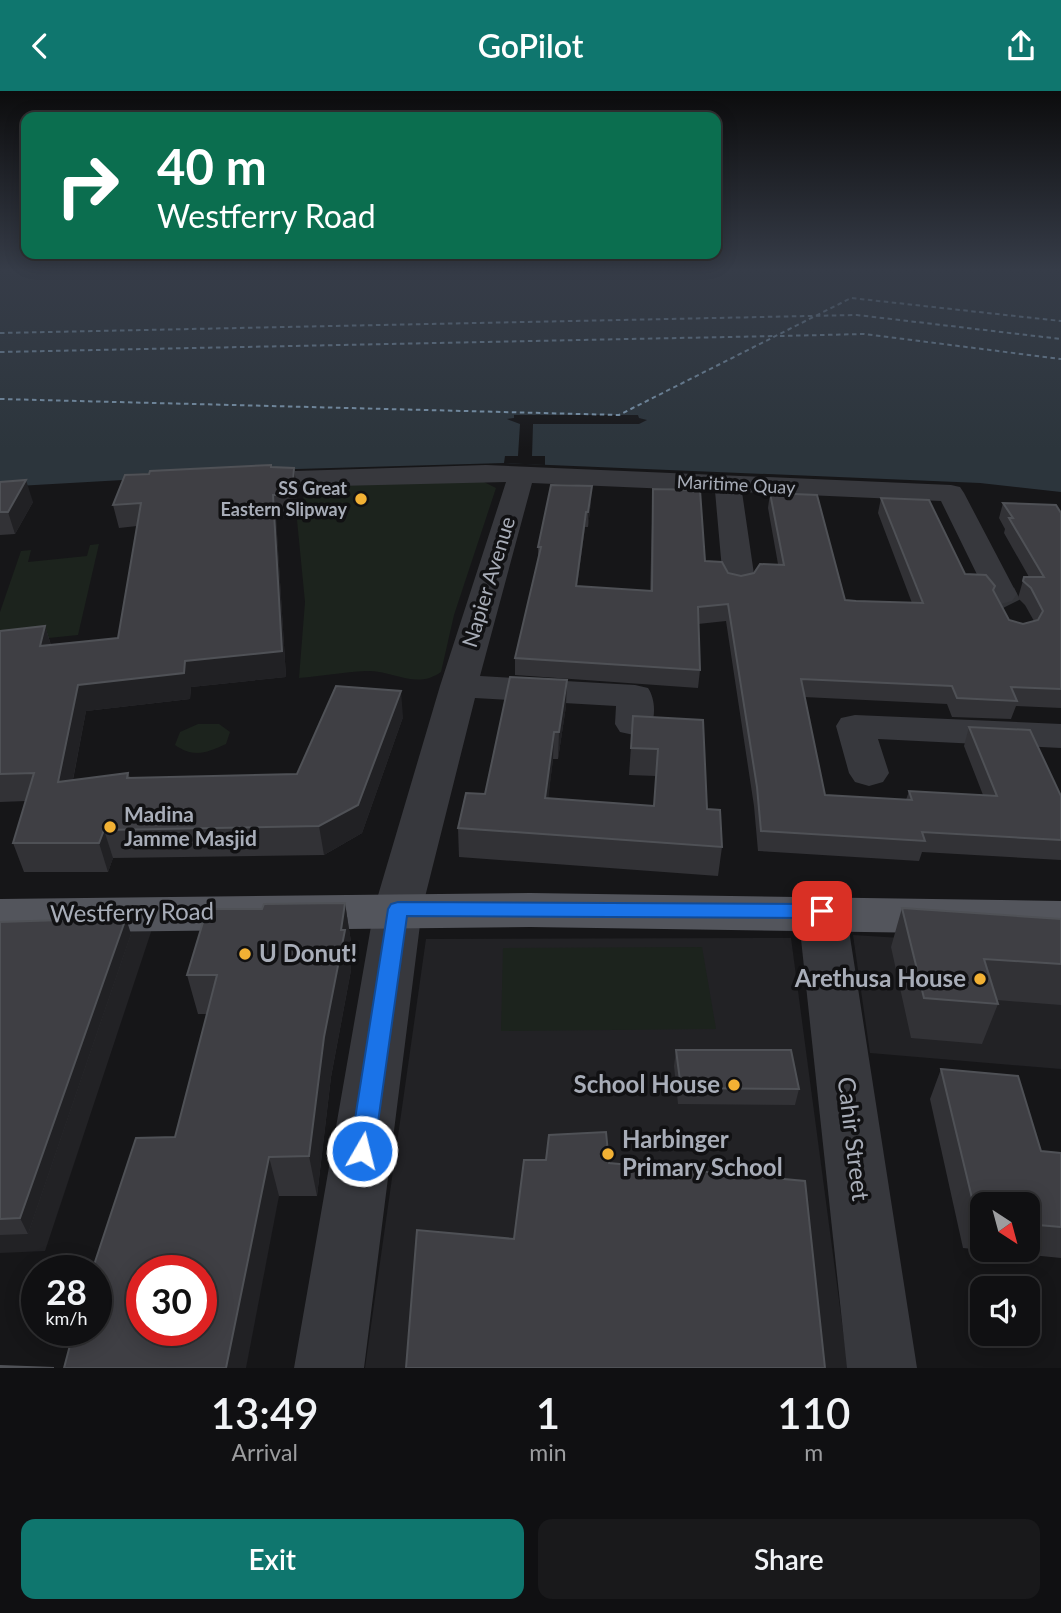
<!DOCTYPE html>
<style>
body{margin:0;font-family:Lato,sans-serif;background:#19191b;color:#f1f3f6;height:100vh;display:flex;flex-direction:column;font-size:26px;white-space:nowrap}
*{box-sizing:border-box;margin:0}
p{font-size:23px;color:#9c9d9f}
.icon{flex:none;width:38px;height:38px;fill:none;stroke:currentColor;stroke-width:2;stroke-linecap:round;stroke-linejoin:round}
.map{position:relative;height:1277px;overflow:hidden}
.drawer{display:flex;flex-direction:column;background:#101012;flex:1}
.drawer>*{flex:none}
.top-card{position:absolute;left:21px;top:21px;width:700px;height:147px;border-radius:14px;box-shadow:0 4px 18px #0003,0 0 0 2px #303032;background:#0b6e4f;color:#fff;overflow:hidden}
.needle{width:46px;rotate:144deg}
.controls{position:absolute;left:970px;top:1101px;display:grid;gap:14px}
.controls a{display:grid;place-items:center;width:70px;height:70px;border-radius:14px;background:#101012;box-shadow:0 4px 18px #0003,0 0 0 2px #303032;font-size:35px}
.speed{position:absolute;left:21px;top:1164px;display:flex;gap:14px;font-size:35px;font-weight:700;text-align:center}
.speed>*{display:grid;place-content:center;width:91px;height:91px;border-radius:50%;background:#101012;box-shadow:0 4px 18px #0003,0 0 0 2px #303032;line-height:1}
.speed small{font-size:18px;font-weight:400}
.speed .limit{border:10px solid #d22;background:#fff;color:#111}
.pin{position:absolute;display:grid;place-items:center;width:60px;height:60px;color:#fff;margin:-30px;border-radius:14px;box-shadow:0 4px 10px #0006}
.me{position:absolute;width:77px;margin:-38px;rotate:8deg;stroke-linejoin:round;filter:drop-shadow(0 0 5px #0008)}
.turn{display:flex;align-items:center;gap:24px;height:147px;padding:0 21px;font-size:32px}
.turn .icon{width:91px;height:91px;stroke-width:2.5}
.turn b{display:block;font-size:49px;line-height:60px}
.eta{display:flex;justify-content:space-evenly;align-items:center;height:119px;text-align:center}
.eta b{font-size:42px;font-weight:600;line-height:49px}
.primary-button{display:flex;gap:14px;margin-top:auto;padding:14px 21px}
.primary-button a{flex:1;height:80px;border-radius:14px;background:#0f766e;color:#fff;font-size:28px;font-weight:600;line-height:80px;text-align:center}
.primary-button a+a{background:#19191b;color:#f1f3f6}
header{display:flex;justify-content:space-between;align-items:center;height:91px;padding:0 21px;background:#0f766e;color:#fff;font-size:32px;font-weight:600}
.map>svg:first-child{display:block}
.built{fill:#222225}
.green{fill:#1c231d}
.water{fill:#2c353c}
.pier{fill:#161618}
.lines{fill:none;stroke-linecap:round;stroke-linejoin:round}
.ferry{stroke:#7f9bb3;stroke-width:2;stroke-dasharray:4.5 3.5;stroke-linecap:butt}
.minor-tunnel{stroke:#333438;stroke-width:29;stroke-dasharray:29 15;stroke-linecap:butt}
.minor{fill:#37383d;fill-rule:evenodd}
.major{fill:#53555c;fill-rule:evenodd}
.wall{fill:#323236;fill-rule:evenodd}
.shaded-wall{fill:#212124}
.building{fill:#3f3f44;stroke:#4f5156;stroke-width:2;fill-rule:evenodd}
.route{fill:#1a73e8;stroke:#114b97;stroke-width:2}
.poi-dot{fill:#f2b134;stroke:#111113;stroke-width:2.5}
.labels{text-anchor:middle;stroke-width:7;stroke-linejoin:round;paint-order:stroke}
.far-street-label{font-size:18px;fill:#a8adb8;stroke:#111113}
.far-poi-label{font-size:18px;font-weight:bold;fill:#a8adb8;stroke:#111113;text-anchor:end}
.street-label{font-size:21px;fill:#a8adb8;stroke:#111113}
.poi-label{font-size:21px;font-weight:bold;fill:#a8adb8;stroke:#111113;text-anchor:start}
.near-street-label{font-size:24px;fill:#a8adb8;stroke:#111113}
.near-poi-label{font-size:24px;font-weight:bold;fill:#a8adb8;stroke:#111113;text-anchor:start}
</style>
<header><svg class="icon" aria-label="back" viewBox="0 0 24 24"><path d="M15 5l-7 7 7 7"/></svg>GoPilot<svg class="icon" aria-label="share" viewBox="0 0 24 24"><path d="M12 15V3M7 8l5-5 5 5M5 13v7h14v-7"/></svg></header>
<div class="map">
<svg width="1061" height="1277" viewBox="0 0 1061 1277">
<rect width="100%" height="100%" fill="#161618"/>
<g class="built">
<path d="M155,829L45,1160L0,1162V834Z"/>
<path d="M853,844L1061,857V978L870,962Z"/>
<path d="M791,847L848,1277H365L426,848Z"/>
</g>
<g class="green">
<path d="M482,390L496,397L454,524L441,581C416,599 393,579 366,580C344,581 321,585 299,587L305,511L297,429L305,420L302,395Z"/>
<path d="M99,453L78,544L0,552V521L21,460L31,459L28,471L87,465L90,454Z"/>
<path d="M219,633L230,641L226,653C207,662 193,667 175,654L180,641L198,633Z"/>
<path d="M702,856L716,938L501,940L503,857Z"/>
</g>
<path class="water" d="M0,179H1061V401L980,392L504,372L128,383L123,389L0,396Z"/>
<path class="pier" d="M514,324H638L639,327L647,329L639,333H533L532,365H545V374L504,372L505,365H518L520,333L507,328L514,327Z"/>
<g class="lines">
<g class="ferry">
<path d="M0,242L857,224L1061,248"/>
<path d="M780,245L864,243L1061,268"/>
<path d="M0,261L775,245"/>
<path d="M0,308L619,324L851,207L1061,230"/>
</g>
<path class="minor-tunnel" d="M1001,503L1007,515"/>
<g class="minor">
<path d="M486,374L951,394L960,396L964,402L1017,503L1012,510L1001,513L990,510L941,410L742,401L755,490L750,497L739,499L728,497L723,490L715,400L532,392L480,585L635,594L648,597C656,609 656,629 648,641L634,644L620,641L615,633L616,615L475,607L422,818L364,1277H294L374,818L440,595L506,391L295,396L286,394L282,388L286,382L295,380Z"/>
<path d="M855,624L1061,633V657L878,648L889,682L883,691L869,695L855,691L849,682L836,635L841,627Z"/>
<path d="M822,803L839,808L846,820L917,1277H847L798,820L805,808Z"/>
</g>
<path class="major" d="M530,802L1061,810V844L530,836L0,842V808Z"/>
</g>
<g class="wall">
<path d="M272,376L294,377L297,399L295,425L276,427L286,586L191,596L190,608L86,620L73,689L128,682L130,687L297,683L403,626L362,742L324,764L113,767L108,781H24L13,752L26,710L0,711V540L45,535L51,554L118,547L137,435L119,437L113,414Z"/>
<path d="M0,391L33,411L15,443L0,444Z"/>
<path d="M653,398L705,470L728,482L741,485L754,482L778,473L768,417L770,402L845,509L912,512L878,422L881,407L965,483L994,500L1009,529L1023,533L1034,530L1025,514L1018,507L1024,486H1029L1004,442L1005,438L999,427L1003,412L1061,422V617L1016,615L1011,628L952,626L947,613L804,606L825,704L906,709L909,700L983,704L964,655L969,636L1061,705V769L922,761L919,770L758,760L754,715L726,530L698,533L700,579L698,597L515,584V567L538,470V456L591,410L588,436H585L577,495L650,500Z"/>
<path d="M566,615L558,668H553L548,707L654,715L656,685L629,684L633,625L707,718L722,756L718,785L459,766L458,737L485,703Z"/>
<path d="M345,812L351,851L349,866L351,879L331,986L317,1105H279L175,1046L207,923H198L187,884L262,818Z"/>
<path d="M902,817L1061,828V914L997,909L998,913L982,953L911,947L891,856Z"/>
<path d="M0,831L131,843L28,1143L0,1144Z"/>
<path d="M676,959L799,998L795,1014L678,1013L674,975Z"/>
<path d="M941,978L1041,1060L1061,1062V1167L963,1157L930,1008ZM982,1113H1027V1158H982Z"/>
</g>
<g class="shaded-wall">
<path d="M294,377L297,399L295,425L292,403Z"/>
<path d="M26,389L33,411L15,443L8,421Z"/>
<path d="M592,395L591,410L588,436V421Z"/>
<path d="M273,404L276,427L286,586L191,596L190,608L86,620L67,719L58,691L78,594L185,570Z"/>
<path d="M586,421L585,436L575,512L576,495Z"/>
<path d="M45,535L53,561L40,555Z"/>
<path d="M567,589L566,615L558,668L559,641Z"/>
<path d="M401,600L403,626L362,742L324,764L319,735Z"/>
<path d="M554,641L553,668L545,735V707Z"/>
<path d="M104,739L113,767L108,781L99,752Z"/>
<path d="M345,812L351,851L349,866L351,879L331,986L317,1105L309,1065L324,946Z"/>
<path d="M126,827L131,843L28,1143L20,1127Z"/>
<path d="M269,1066L279,1105L246,1277H226Z"/>
</g>
<g class="building">
<path d="M271,374V376L294,377L292,403L273,404L282,560L185,570L184,582L78,594L58,691L128,682L127,687L297,683L336,595L401,600L358,714L319,735L104,739L99,752H13L34,682L0,683V540L45,535L40,555L118,547L141,412L113,414L125,384L149,383L150,380Z"/>
<path d="M26,389L8,421H0V391Z"/>
<path d="M551,394L592,395L588,421H586L576,495L652,500L653,398L700,399L705,470L722,471L728,482L741,485L754,482L760,473L784,474L770,402L817,404L845,509L856,510L923,512L881,407L929,409L965,483L986,484L995,495L993,499L1009,529L1023,533L1038,529L1043,520L1031,497L1023,490L1024,486H1044L1009,427H1013L1003,412L1056,414L1061,422V598L1011,596L1017,610L957,607L952,595L801,588L825,704L912,709L909,700L997,705L969,636L1030,639L1061,705V749L922,741L925,750L761,740L757,696L728,513L698,516L700,579L515,567L541,456H538Z"/>
<path d="M510,586L567,589L559,641H554L545,707L654,715L658,658L631,657L633,625L703,629L707,718L720,719L722,756L458,737L466,702L485,703Z"/>
<path d="M345,812L341,839H345L324,946L309,1065L269,1066L226,1277H64L74,1239H96V1180H92L136,1047L175,1046L217,884H187L207,818H262L264,813ZM142,1180H201V1239H142Z"/>
<path d="M902,817L1061,828V873L984,868L998,913L924,907Z"/>
<path d="M126,827L20,1127L0,1128V831Z"/>
<path d="M676,959H791L799,998L681,997Z"/>
<path d="M941,978L1018,985L1041,1060L1061,1062V1136L1027,1133V1113H982V1128H977Z"/>
<path d="M606,1041L609,1072L805,1090L825,1277H406L417,1139L514,1148L524,1069H546L549,1044Z"/>
<path d="M0,1275L54,1277H0Z"/>
</g>
<linearGradient id="sky" x2="0" y2="1"><stop stop-color="#0c0c0d"/><stop offset="0.5" stop-color="#363c48"/><stop offset="1" stop-color="#363c48" stop-opacity="0"/></linearGradient>
<rect width="1061" height="358" fill="url(#sky)"/>
<path class="route" d="M398,811L822,813L829,815L832,820L829,825L822,827L407,825L374,1060L371,1068L362,1071L353,1068L350,1060L388,818L391,813Z"/>
<g class="poi-dot">
<circle cx="361" cy="408" r="7"/>
<circle cx="110" cy="736" r="7"/>
<circle cx="245" cy="863" r="7"/>
<circle cx="980" cy="888" r="7"/>
<circle cx="734" cy="994" r="7"/>
<circle cx="608" cy="1063" r="7"/>
</g>
<g class="labels">
<g class="far-street-label">
<text transform="translate(736 394) rotate(3)" y="6">Maritime Quay</text>
</g>
<g class="far-poi-label">
<text x="347" y="404">SS Great<tspan x="347" dy="21">Eastern Slipway</tspan></text>
</g>
<g class="street-label">
<text transform="translate(489 491) rotate(-73)" y="7">Napier Avenue</text>
</g>
<g class="poi-label">
<text x="124" y="731">Madina<tspan x="124" dy="24">Jamme Masjid</tspan></text>
</g>
<g class="near-street-label">
<text transform="translate(132 822) rotate(-1)" y="8">Westferry Road</text>
<text transform="translate(853 1048) rotate(83)" y="8">Cahir Street</text>
</g>
<g class="near-poi-label">
<text x="259" y="871">U Donut!</text>
<text x="966" y="896" text-anchor="end">Arethusa House</text>
<text x="720" y="1002" text-anchor="end">School House</text>
<text x="622" y="1057">Harbinger<tspan x="622" dy="28">Primary School</tspan></text>
</g>
</g>
</svg>
<div class="controls">
<a><svg class="needle" viewBox="-14 -14 28 28"><path d="M0-13l5 13h-10z" fill="#e53935"/><path d="M0 13l5-13h-10z" fill="#9c9d9f"/></svg></a>
<a><svg class="icon" aria-label="sound" viewBox="0 0 24 24"><path d="M4 9h4l5-4v14l-5-4H4zM17 9q2 3 0 6"/></svg></a>
</div>
<div class="speed"><div>28<small>km/h</small></div><div class="limit">30</div></div>
<div class="pin" style="left:822px;top:820px;background:#d93025"><svg class="icon" aria-label="arrive" viewBox="0 0 24 24"><path d="M6 21V4h12l-3 4 3 4H6"/></svg></div>
<svg class="me" style="left:362px;top:1060px" viewBox="-20 -20 40 40"><circle r="17" fill="#1a73e8" stroke="#fff" stroke-width="3"/><path d="M0-11L8 9 0 5-8 9z" fill="#fff"/></svg>
<div class="top-card">
<div class="turn"><svg class="icon" aria-label="right" viewBox="0 0 24 24"><path d="M7 20v-9h11M14 6l5 5-5 5"/></svg><div><b>40 m</b>Westferry Road</div></div>
</div>
</div>
<section class="drawer">
<div class="eta">
<div><b>13:49</b><p>Arrival</p></div>
<div><b>1</b><p>min</p></div>
<div><b>110</b><p>m</p></div>
</div>
<div class="primary-button"><a>Exit</a><a>Share</a></div>
</section>
